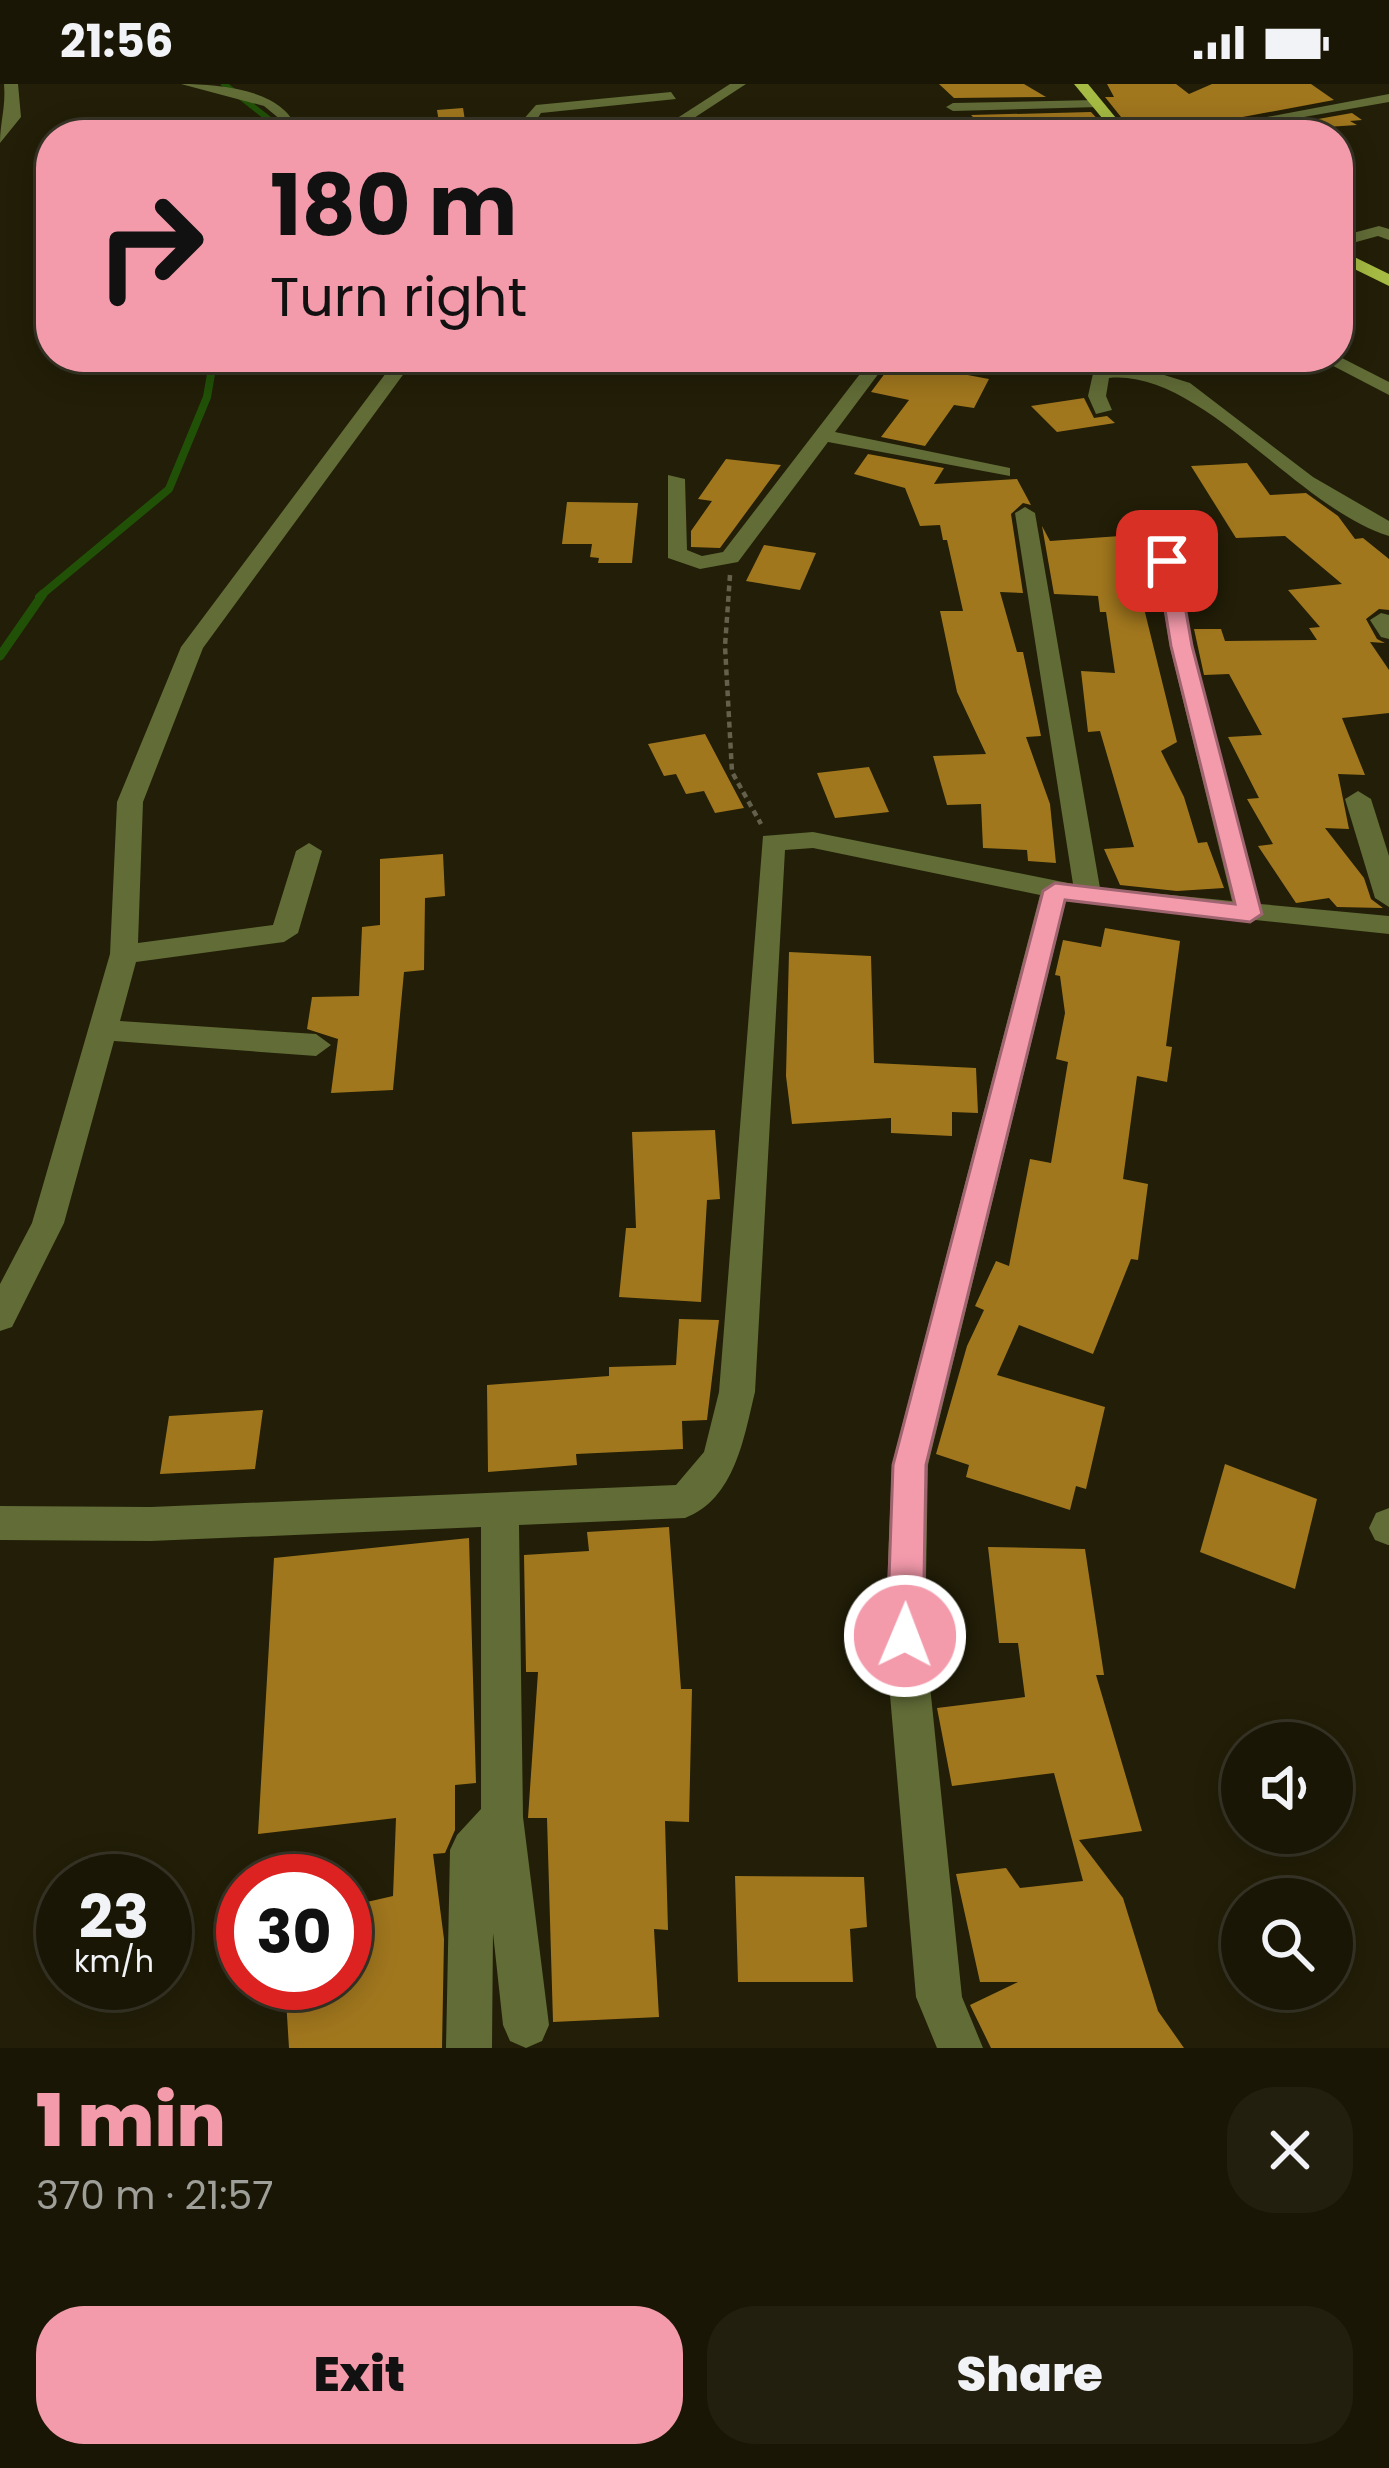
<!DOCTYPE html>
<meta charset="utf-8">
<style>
body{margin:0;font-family:Poppins,sans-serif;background:#231f0f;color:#f1f3f6;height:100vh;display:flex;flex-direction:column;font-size:45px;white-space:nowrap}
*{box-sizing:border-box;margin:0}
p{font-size:39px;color:#9f9f9a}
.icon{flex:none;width:66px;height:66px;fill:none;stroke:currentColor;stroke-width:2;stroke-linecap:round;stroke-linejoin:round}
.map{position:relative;height:1964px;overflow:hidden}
.details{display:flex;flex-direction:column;background:#1a1605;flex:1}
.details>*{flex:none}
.hud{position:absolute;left:36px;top:36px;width:1317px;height:252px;border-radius:48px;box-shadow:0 6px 30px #0003,0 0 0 3px #383527;background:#f39aab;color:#111;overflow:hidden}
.buttons{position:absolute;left:1221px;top:1638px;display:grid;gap:24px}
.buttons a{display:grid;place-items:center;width:132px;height:132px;border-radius:50%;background:#1a1605;box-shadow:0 6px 30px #0003,0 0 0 3px #383527;font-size:60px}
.speed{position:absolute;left:36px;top:1770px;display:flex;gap:24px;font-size:60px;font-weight:700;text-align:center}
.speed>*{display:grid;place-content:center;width:156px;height:156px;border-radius:50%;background:#1a1605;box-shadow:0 6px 30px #0003,0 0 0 3px #383527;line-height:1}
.speed small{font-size:30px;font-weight:400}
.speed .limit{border:18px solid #d22;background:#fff;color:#111}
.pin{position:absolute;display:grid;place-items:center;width:102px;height:102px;color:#fff;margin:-51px;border-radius:24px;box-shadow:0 6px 18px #0006}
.me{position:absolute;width:132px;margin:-66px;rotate:1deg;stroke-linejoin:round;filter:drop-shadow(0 0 9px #0008)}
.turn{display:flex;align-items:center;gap:42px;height:252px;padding:0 36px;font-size:54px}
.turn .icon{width:156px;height:156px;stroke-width:2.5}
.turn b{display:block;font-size:84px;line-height:102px}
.round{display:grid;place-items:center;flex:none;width:126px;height:126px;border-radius:48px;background:#231f0f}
.head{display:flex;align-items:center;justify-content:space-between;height:204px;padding:0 36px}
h1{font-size:72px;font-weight:800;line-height:90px;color:#f39aab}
.primary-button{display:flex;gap:24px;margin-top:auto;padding:24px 36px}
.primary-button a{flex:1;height:138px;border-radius:48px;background:#f39aab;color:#111;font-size:48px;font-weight:800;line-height:138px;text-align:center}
.primary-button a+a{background:#231f0f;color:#f1f3f6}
.status{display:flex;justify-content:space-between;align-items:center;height:84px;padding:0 60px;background:#1a1605;direction:ltr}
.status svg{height:33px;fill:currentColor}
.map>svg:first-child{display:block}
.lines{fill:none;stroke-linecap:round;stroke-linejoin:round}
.stream-far2{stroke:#215107;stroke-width:6}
.stream-far1{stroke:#215107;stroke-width:8}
.stream{stroke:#215107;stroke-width:9}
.building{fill:#a1771e}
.path{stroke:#64604c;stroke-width:4.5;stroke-dasharray:6 4.5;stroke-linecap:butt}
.minor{fill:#616c37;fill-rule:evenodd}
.major{fill:#a6bb43;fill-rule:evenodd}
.route{fill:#f39aab;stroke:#9e646f;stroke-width:3}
</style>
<div class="status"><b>21:56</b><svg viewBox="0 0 49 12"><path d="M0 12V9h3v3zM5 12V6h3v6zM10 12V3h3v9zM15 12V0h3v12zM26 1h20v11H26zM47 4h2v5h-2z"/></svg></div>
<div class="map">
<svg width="1389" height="1964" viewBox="0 0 1389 1964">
<rect width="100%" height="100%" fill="#221e07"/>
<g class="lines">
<path class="stream-far2" d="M224,0L279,43L276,51"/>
<path class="stream-far1" d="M39,513L169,405L207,313L214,273"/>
<path class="stream" d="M0,572L43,510"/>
</g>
<g class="building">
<path d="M939,0H1024L1046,13L954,14Z"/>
<path d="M1107,0H1176L1189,10L1212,0H1311L1334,16L1205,40L1129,43L1105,13H1114Z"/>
<path d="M463,24L467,49L441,51L437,26Z"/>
<path d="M1091,28L1100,38L1045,42L1036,34L978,38L971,31Z"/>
<path d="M1352,29L1362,36L1350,37L1357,41L1238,49Z"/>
<path d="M894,277L946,287L989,295L974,324L954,321L925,362L881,353L909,316L871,308Z"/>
<path d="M1084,314L1094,334L1107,332L1115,339L1057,348L1031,322Z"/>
<path d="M868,370L944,384L934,400L1017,395L1031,421L1023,419L1011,430L1023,509L1000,508L1017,568H1023L1041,652L1026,653L1050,720L1056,779L1028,777L1027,766L983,764L981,720L947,721L933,672L986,670L957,608L940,527H963L947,456H943L940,441L920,442L905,404L854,390Z"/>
<path d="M726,375L781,381L720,464L691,463V447L712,417L698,415Z"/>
<path d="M1247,379L1270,411L1306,409L1338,432L1355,455L1363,454L1389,475V526L1379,525L1366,535L1377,555L1385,559L1370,558L1389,586V629L1342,634L1365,691L1338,690L1349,745L1325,744L1364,794L1371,815L1383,824L1337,823L1329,814L1296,819L1258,762L1273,760L1247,715L1259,714L1228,653L1262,651L1229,590L1204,591L1194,545H1221L1225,557L1317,556L1309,544L1320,543L1288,506L1342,500L1285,452L1236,454L1191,382Z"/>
<path d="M567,418L638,419L632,479H598L599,474L590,473L592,460H562Z"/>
<path d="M1042,442L1050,457L1120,452L1146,493L1137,496L1177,658L1161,667L1184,713L1198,759L1207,758L1224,804L1177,807L1120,801L1104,765L1134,763L1100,647L1088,648L1081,587L1115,589L1106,528H1100L1098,512L1054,510Z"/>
<path d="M764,461L816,469L800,506L746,497Z"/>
<path d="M705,650L744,724L715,729L704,707L686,710L676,690L664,692L648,660Z"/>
<path d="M869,683L889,728L835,734L817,689Z"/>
<path d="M443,770L445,812L425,814L424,886L404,888L393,1006L331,1009L338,955L307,945L312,913L359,912L362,843L380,841V775Z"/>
<path d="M1105,844L1180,857L1166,962L1172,963L1167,998L1137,992L1123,1095L1148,1100L1138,1176L1131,1175L1093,1270L1019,1241L997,1291L1105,1323L1086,1405L1076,1402L1070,1426L966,1393L969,1381L936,1370L967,1262L984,1226L975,1222L996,1177L1009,1182L1030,1075L1051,1079L1068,978L1056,975L1065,929L1060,892L1055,891L1063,856L1101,863Z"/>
<path d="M789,868L871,872L874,979L976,984L978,1029L952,1028V1052L891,1049V1034L792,1040L786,992Z"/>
<path d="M715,1046L720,1115L707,1116L701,1218L619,1213L626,1144H636L632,1048Z"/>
<path d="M679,1235L719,1236L707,1336L682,1337L683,1365L576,1370L577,1381L488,1388L487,1301L609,1292V1283L676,1281Z"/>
<path d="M263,1326L255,1385L160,1390L169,1332Z"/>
<path d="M1225,1380L1317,1415L1295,1505L1200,1468Z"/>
<path d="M669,1443L681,1605H692L689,1738L665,1737L668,1846L654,1845L659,1933L553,1938L547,1734H528L538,1588H526L524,1471L589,1467L587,1448Z"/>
<path d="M469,1454L476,1699L455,1701V1746L445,1769L433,1770L444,1855L442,1964H289L285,1899H345V1823L393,1812L396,1734L258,1750L274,1474Z"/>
<path d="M988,1463L1085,1465L1104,1591H1096L1142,1747L1079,1756L1123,1814L1158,1927L1184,1964H991L970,1921L1018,1898H980L956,1790L1006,1784L1020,1804L1083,1797L1054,1689L952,1702L937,1624L1025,1613L1018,1559H999Z"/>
<path d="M735,1792L864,1793L867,1843L850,1845L853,1898H738Z"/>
</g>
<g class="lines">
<path class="path" d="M730,491L725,562L732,688L761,740"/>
<g class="minor">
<path d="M4,0H18L21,33L0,59C0,38 6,23 4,0Z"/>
<path d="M181,0C221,0 290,6 298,51H284L281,36L264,22Z"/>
<path d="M730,0H746L668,51H651Z"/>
<path d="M671,8L676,15L541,29L532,43L487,51L522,37L536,21Z"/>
<path d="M1389,10V18L1202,51H1171Z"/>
<path d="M1095,16L1100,23L953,27L946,23L953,19Z"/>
<path d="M1122,41L1117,48L1037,51L1044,47Z"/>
<path d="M1379,142L1389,145V156L1378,152L1338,163V153Z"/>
<path d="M1338,272L1389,298V311L1316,273Z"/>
<path d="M398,273H416L203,564L143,718L138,859L273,841L296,767L309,759L322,767L298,849L284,858L136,878L120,937L316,950L331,961L316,972L114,957L64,1139L12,1243L0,1247V1200L32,1139L110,870L117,718L181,563Z"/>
<path d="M873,273H891L835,348L1010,384V392L828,358L738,478L700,485L668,474V391L685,395L687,466L702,472L723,468Z"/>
<path d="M1132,281L1190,299L1313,393L1389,437V452C1297,424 1201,285 1109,294L1106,312L1112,326L1096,330L1088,312L1094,285Z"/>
<path d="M1025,423L1035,429L1100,804L1232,817L1170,563L1156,477L1167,471L1178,477L1192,563L1260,820L1389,832V850L1066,816L928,1381L925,1553L962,1913L983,1964H937L916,1913L885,1553L892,1381L1040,811L813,764L785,766L755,1308C744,1353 735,1415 685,1434L519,1441L523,1733L549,1941L542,1957L526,1964L510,1957L503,1941L493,1849L492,1964H446L450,1766L457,1751L481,1725V1443L151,1457L0,1456V1422L151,1423L676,1401L704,1368L719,1308L763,752L813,748L1073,800L1015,429Z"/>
<path d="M1381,529L1389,531V555L1381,553L1370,536Z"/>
<path d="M1358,707L1371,715L1389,772V823L1375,814L1345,715Z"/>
<path d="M1389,1424V1461H1388L1375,1456L1369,1444L1376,1429Z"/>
</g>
<g class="major">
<path d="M1074,0H1088L1130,51H1116Z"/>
<path d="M1338,165L1389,190V202L1338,177Z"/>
</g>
</g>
<path class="route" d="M1167,471L1177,477L1192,562L1262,830L1250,838L1065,816L926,1381L923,1552L918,1565L905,1570L892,1565L887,1552L893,1381L1043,807L1055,799L1235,820L1171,562L1157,477Z"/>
</svg>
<div class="buttons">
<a><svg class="icon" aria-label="sound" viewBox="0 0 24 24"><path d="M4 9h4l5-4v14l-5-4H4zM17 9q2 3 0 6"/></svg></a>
<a><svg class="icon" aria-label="search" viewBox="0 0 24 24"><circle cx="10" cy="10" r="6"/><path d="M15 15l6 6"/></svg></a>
</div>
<div class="speed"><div>23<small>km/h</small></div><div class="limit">30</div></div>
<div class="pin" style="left:1167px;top:477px;background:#d93025"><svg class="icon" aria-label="arrive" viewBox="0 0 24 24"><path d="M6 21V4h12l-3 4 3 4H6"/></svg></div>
<svg class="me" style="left:905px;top:1552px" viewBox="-20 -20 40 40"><circle r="17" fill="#f39aab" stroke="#fff" stroke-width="3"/><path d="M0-11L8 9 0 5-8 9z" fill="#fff"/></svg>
<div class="hud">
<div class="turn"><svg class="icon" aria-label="right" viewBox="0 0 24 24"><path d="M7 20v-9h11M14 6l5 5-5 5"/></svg><div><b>180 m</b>Turn right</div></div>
</div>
</div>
<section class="details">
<div class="head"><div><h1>1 min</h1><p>370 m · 21:57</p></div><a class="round"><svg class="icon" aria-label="close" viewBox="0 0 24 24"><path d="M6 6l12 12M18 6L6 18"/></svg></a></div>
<div class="primary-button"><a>Exit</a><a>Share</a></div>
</section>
